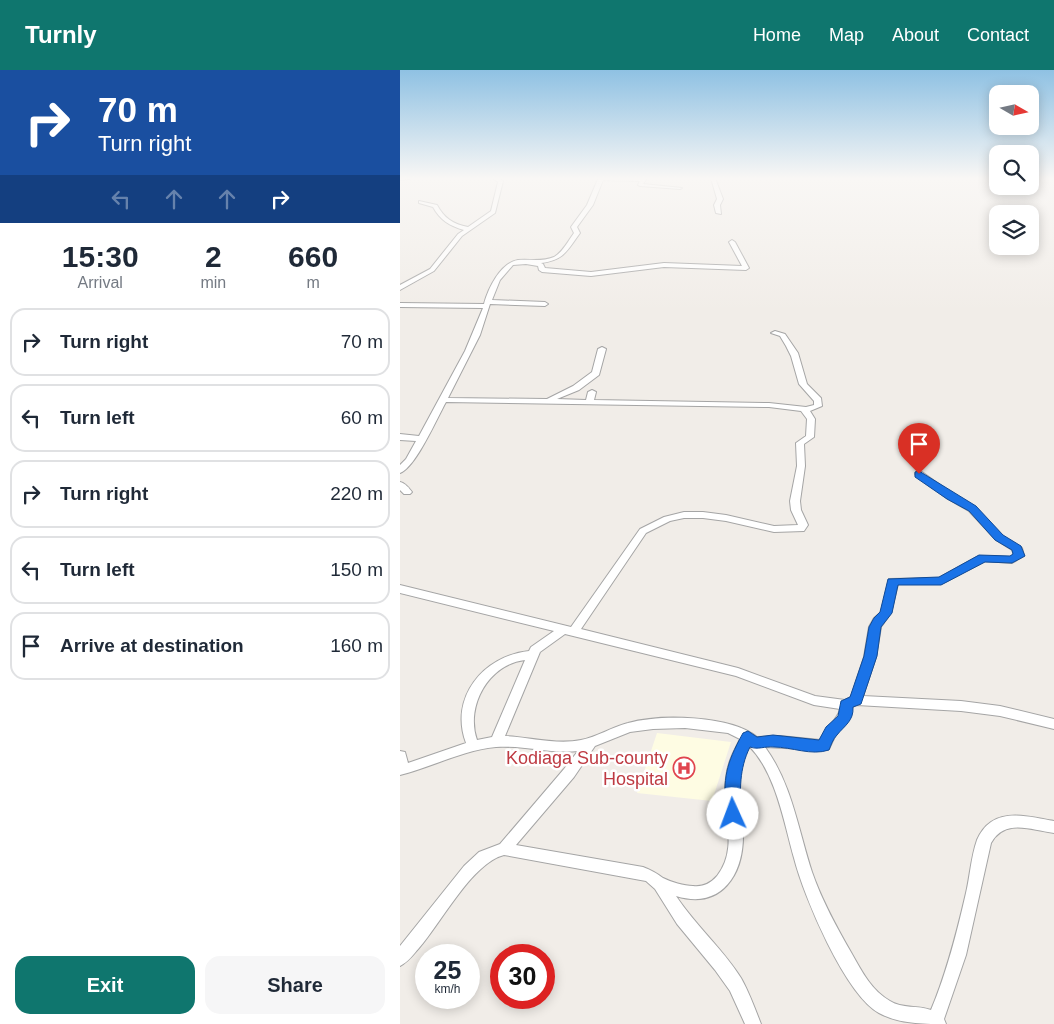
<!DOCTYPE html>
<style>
body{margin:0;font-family:Helvetica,sans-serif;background:#f6f6f7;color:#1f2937;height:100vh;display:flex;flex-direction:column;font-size:19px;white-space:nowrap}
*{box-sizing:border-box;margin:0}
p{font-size:16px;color:#747a83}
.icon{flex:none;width:28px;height:28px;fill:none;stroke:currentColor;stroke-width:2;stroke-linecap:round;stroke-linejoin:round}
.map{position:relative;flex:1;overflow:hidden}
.side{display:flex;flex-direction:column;background:#fff;width:400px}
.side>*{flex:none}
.hud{background:#1a4fa0;color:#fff;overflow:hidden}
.needle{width:32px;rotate:99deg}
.fabs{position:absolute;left:589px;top:15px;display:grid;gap:10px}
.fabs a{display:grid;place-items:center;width:50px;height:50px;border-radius:10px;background:#fff;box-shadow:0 2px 12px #0003;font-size:25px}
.speed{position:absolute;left:15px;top:874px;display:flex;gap:10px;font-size:25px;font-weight:700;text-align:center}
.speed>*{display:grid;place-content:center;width:65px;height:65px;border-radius:50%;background:#fff;box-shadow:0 2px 12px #0003;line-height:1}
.speed small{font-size:12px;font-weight:400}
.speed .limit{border:8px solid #d22;background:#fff;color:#111}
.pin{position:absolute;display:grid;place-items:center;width:42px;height:42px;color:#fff;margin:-51px -21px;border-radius:50% 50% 50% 0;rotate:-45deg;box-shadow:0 0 5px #0007}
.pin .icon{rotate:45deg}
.me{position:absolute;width:55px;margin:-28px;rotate:358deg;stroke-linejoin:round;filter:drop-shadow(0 0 4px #0008)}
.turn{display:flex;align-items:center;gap:18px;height:105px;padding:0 15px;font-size:22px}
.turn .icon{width:65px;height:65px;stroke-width:2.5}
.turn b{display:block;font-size:35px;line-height:42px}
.lanes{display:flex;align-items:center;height:48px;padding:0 15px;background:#0003;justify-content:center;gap:25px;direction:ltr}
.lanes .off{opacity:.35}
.eta{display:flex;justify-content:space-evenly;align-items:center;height:85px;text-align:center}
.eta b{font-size:30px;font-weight:800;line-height:35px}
.primary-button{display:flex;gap:10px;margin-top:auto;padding:10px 15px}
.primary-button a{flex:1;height:58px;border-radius:15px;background:#0f766e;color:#fff;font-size:20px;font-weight:800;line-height:58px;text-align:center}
.primary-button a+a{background:#f6f6f7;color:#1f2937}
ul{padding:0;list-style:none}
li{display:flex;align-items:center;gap:15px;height:68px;margin:0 10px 8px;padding:0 5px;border:2px solid #e0e1e3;border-radius:15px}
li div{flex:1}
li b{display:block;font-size:19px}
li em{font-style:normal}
header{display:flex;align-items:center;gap:30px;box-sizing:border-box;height:70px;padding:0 25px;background:#0f766e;color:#fff}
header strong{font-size:24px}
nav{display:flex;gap:28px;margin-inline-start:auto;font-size:18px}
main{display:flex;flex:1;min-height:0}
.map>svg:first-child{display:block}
.education{fill:#fefce3}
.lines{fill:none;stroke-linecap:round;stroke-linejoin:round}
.minor-casing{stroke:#a5a5a5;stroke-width:2}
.minor{fill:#fff;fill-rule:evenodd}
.route{fill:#1a73e8;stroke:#114b97}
.labels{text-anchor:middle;stroke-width:5;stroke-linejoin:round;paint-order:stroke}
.near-health-label{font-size:18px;fill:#be3a42;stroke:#fff;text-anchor:end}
</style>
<header>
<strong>Turnly</strong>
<nav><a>Home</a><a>Map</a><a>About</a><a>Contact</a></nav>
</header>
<main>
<section class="side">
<div class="hud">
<div class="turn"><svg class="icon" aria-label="right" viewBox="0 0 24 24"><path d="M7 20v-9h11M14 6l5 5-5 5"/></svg><div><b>70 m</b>Turn right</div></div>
<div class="lanes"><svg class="icon off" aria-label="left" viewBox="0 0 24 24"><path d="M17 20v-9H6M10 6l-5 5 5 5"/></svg><svg class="icon off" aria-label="ahead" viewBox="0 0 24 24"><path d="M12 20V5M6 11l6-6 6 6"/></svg><svg class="icon off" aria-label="ahead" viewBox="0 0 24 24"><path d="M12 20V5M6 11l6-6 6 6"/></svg><svg class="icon" aria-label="right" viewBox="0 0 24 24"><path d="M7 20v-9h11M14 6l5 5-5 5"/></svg></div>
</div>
<div class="eta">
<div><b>15:30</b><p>Arrival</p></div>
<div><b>2</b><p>min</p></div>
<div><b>660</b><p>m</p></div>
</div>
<ul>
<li><svg class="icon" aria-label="right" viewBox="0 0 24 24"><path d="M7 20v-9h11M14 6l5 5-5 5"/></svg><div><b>Turn right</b></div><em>70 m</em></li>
<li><svg class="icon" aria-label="left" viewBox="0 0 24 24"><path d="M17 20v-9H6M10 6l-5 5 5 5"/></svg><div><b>Turn left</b></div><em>60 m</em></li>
<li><svg class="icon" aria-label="right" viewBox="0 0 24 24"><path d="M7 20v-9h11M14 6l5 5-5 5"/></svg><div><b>Turn right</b></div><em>220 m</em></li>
<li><svg class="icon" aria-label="left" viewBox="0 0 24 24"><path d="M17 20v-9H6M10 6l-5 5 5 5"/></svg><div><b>Turn left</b></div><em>150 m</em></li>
<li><svg class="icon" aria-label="arrive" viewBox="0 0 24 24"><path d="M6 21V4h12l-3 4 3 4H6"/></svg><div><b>Arrive at destination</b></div><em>160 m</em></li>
</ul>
<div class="primary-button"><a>Exit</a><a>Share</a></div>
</section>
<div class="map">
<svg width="654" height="954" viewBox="0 0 654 954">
<rect width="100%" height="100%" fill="#f1ede8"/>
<path class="education" d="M257,663L331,672L312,731L237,723Z"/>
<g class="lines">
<g class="minor-casing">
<g id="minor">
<path d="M0,108H16L0,110Z"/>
<path d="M93,108H98L103,111L95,143L62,166L34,201L0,220V215L30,199L58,164L64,160C50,156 40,150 33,137L19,133V131L37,135C44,148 53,154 68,157L91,141L98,112Z"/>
<path d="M196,108H247L243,114L282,118L280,119L240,116L238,115L240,111L203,110L193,135L177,157L180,163C167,181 164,190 141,193L143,194L145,198L191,202L264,193L342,196L329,172L332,170L335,172L349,198L346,200L264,197L191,206L142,202L139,200L138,196L126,194L113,195L100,210L92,230L145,232L148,234L145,236L90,234L80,265L48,328L147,329L173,316L192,302L198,279L202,277L206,279L199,305L179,320L157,329L186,330L188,322L192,320L196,322L194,330L369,333L406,337L414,335V331L399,314L391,286L386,276L380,266L371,263L375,261L385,264L398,283L407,314L421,328L422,336L410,341L415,349L414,367L404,374L405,396L400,431L401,440L408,455L404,461L374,462L326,451L303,448H284L270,451L246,463L181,559L338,598L415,626L445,630L451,627L464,587L469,557L474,548L481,542L489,509L539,508L579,486L610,487L614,485L612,480L596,470L569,441L548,429L516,406L515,404L516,402H522L554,425L575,437L602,466L622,478L624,486L612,493L585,491L541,514H498L491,543L481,557L476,587L463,626L561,631L600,636L654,649V659L600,646L561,641L457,635L452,637L448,650L436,664L429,679L424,680L365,677C392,714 398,759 412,802C422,831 437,858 452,884C462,902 472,921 490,931C502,939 518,935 531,940C547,902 557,862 566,823C570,806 571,787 577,770C580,763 585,756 591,752C609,740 634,748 654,751V763C631,760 605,748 591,773L566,885L544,949L546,954C524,954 499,954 479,943C445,924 404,827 394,788C384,753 376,703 349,676C344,686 340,698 339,709C337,727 342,745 343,763C344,805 321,840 276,826C295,855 322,878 341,908C349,922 355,939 361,954H345L330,921L315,900L277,854L255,819L246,811L104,785C72,793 41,853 19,878C13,885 8,892 0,896V876L64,796L79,782L100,774L164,699L178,681C150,684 124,675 96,677C63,680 32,697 0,705V681L5,682L8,693L66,673C49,628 83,586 129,581L131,577L154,561L0,523V515L171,557L240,459L264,447L284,442H303L326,445L374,456L398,455L391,440L390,431L397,396L396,373L406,366L407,349L401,341L369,337L46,332C37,348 16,397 0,403V395L6,389L16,371L0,370V364L19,366L65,281L83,238L0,237V233L84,234C88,219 100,193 118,190C130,189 142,192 154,187C163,182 168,171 174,163L171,157L187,135L198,109ZM165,564L336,606L414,635L440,639C439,647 425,660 420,670L380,666L357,667C331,645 260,644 228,653C212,657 197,667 181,670C156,675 130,667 105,666L140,582ZM125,590L92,667L77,670C65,636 89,594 125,590ZM285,658L328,663L340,669C334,681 327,694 326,708C321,741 340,777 317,806C310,814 303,817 293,816C284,816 271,812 263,808C256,803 251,800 243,797L116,775L174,707L195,676L230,662L253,659Z"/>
<path d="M311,108H315L323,129L320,135L321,144L316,143L314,135L317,129Z"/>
<path d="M0,412C5,413 9,418 12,422L10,424H4L0,420Z"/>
</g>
</g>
<use href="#minor" class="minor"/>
</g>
<linearGradient id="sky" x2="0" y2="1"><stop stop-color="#8fc1e3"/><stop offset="0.45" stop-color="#f9f7f5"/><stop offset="1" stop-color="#f9f7f5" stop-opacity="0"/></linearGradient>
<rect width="654" height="241" fill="url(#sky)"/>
<path class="route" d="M519,401L576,436L603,465L621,476L625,486L612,493L585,492L541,515H498L492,543L481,557L477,586L461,634L453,637C454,651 444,656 437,665C433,669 431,675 429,680C411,686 392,677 374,677C365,676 358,680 350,677C339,699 340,720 341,744L338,748L333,750L327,748L325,744C324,706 325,696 343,663L348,661L357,667L373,665L419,670L426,657L438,646L441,631L450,627L464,586L469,557L474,548L480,542L488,509L539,507L579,485L610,486L613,484L612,480L595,470L569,441L547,429L515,407V402Z"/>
<defs>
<g id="hospital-ring" transform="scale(1.125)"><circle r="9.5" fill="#fff" stroke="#e0444e" stroke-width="1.5"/><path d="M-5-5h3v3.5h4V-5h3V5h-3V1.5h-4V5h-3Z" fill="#e0444e"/></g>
</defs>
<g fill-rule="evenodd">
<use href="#hospital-ring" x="284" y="698"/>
</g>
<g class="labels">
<g class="near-health-label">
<text x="268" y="694">Kodiaga Sub-county<tspan x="268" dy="21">Hospital</tspan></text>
</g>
</g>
</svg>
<div class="fabs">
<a><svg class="needle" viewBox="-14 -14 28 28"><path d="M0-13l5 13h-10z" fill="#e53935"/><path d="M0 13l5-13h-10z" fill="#747a83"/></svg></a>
<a><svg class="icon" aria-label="search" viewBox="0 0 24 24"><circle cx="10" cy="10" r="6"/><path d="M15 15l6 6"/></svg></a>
<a><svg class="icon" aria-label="layers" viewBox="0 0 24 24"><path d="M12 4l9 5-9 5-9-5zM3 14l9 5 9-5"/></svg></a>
</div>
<div class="speed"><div>25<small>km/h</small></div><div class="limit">30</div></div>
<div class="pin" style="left:519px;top:404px;background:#d93025"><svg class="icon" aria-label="arrive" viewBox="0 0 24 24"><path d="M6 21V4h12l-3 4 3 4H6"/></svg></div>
<svg class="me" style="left:333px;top:744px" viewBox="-20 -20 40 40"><circle r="19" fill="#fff"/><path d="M0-13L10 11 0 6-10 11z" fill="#1a73e8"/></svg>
</div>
</main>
